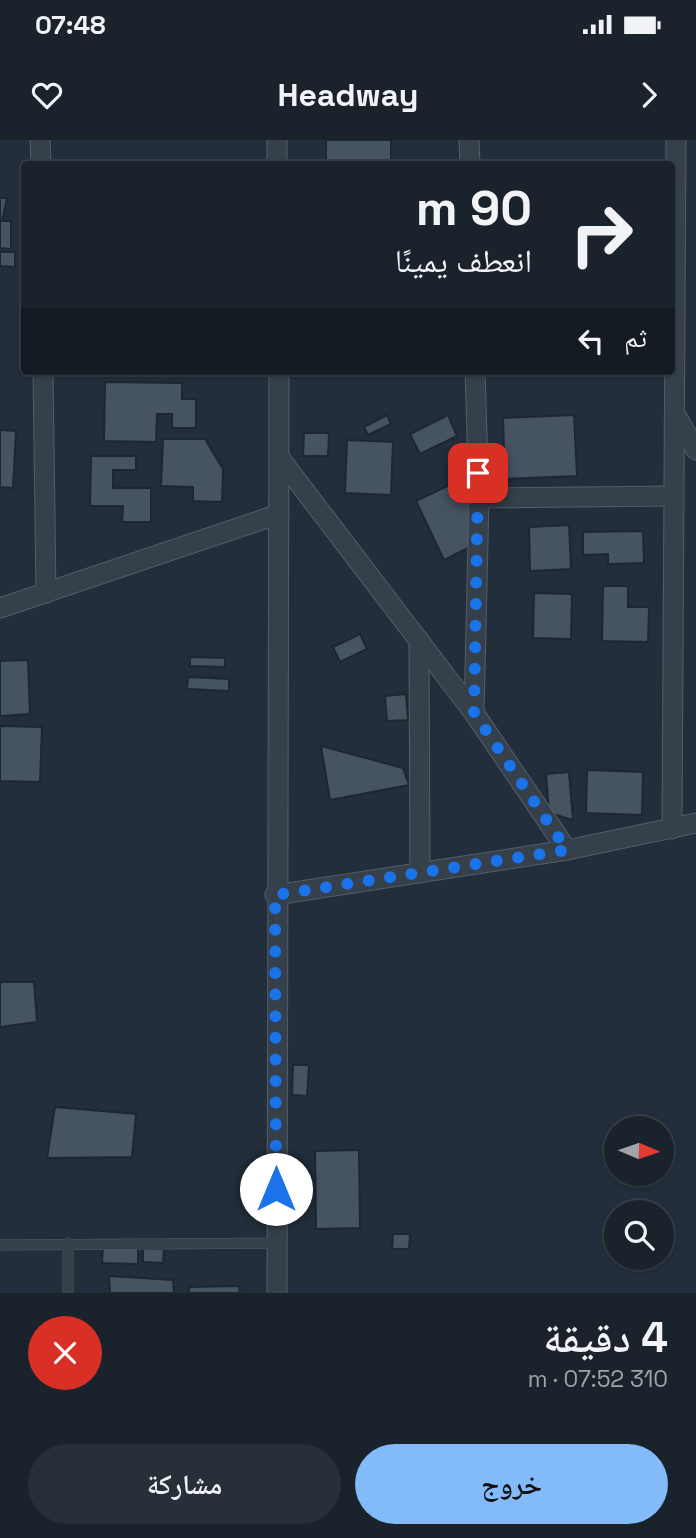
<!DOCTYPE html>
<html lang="ar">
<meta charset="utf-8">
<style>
body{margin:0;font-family:"Space Grotesk","Noto Naskh Arabic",sans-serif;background:#272f38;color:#f1f3f6;direction:rtl;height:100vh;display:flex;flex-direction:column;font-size:26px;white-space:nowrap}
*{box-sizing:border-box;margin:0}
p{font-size:23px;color:#9fa4a9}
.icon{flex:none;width:38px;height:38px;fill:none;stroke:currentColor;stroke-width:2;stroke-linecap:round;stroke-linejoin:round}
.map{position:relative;height:1153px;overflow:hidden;direction:ltr}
.drawer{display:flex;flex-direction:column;background:#1a222c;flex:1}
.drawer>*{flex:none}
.banner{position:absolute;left:21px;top:21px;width:654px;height:214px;border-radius:7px;box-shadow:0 2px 5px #0004,0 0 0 2px #383f48;direction:rtl;background:#1a222c;color:#f1f3f6;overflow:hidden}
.needle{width:46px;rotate:92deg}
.buttons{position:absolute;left:604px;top:976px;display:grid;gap:14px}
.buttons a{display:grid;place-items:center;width:70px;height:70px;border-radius:50%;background:#1a222c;box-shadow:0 2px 5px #0004,0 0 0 2px #383f48;font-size:35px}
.pin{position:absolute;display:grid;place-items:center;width:60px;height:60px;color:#fff;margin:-30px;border-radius:14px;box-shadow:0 4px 10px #0006}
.me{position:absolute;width:77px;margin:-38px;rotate:0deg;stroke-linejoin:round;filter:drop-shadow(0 0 5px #0008)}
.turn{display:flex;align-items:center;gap:24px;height:147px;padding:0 28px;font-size:32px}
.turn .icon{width:91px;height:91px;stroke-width:2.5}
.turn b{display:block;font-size:49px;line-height:60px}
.then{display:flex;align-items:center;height:66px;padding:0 28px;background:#0003;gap:14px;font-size:26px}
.round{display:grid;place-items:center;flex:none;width:74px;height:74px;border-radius:37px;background:#272f38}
.head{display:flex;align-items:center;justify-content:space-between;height:119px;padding:0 28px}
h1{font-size:42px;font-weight:600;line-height:52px}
.primary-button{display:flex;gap:14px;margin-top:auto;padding:14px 28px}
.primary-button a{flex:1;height:80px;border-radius:42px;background:#83bafa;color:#111;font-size:28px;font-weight:600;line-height:80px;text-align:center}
.primary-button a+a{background:#272f38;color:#f1f3f6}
.status{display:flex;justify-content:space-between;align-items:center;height:49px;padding:0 35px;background:#1a222c;direction:ltr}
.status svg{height:19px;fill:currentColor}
header{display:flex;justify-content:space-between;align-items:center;height:91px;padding:0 28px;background:#1a222c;font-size:32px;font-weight:600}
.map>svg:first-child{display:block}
.building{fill:#465462;stroke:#1d2732;stroke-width:2}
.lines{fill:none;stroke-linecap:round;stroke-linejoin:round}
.lane-casing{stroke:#545e69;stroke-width:11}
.street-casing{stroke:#545e69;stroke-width:21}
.lane{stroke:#35404b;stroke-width:10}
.street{stroke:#35404b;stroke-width:19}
.route{stroke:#1a73e8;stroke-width:12;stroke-dasharray:0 21.6}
</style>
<div class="status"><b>07:48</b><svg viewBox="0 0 49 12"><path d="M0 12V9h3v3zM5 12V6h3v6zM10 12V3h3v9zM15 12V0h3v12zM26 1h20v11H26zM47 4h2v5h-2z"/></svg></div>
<header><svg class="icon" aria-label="forward" viewBox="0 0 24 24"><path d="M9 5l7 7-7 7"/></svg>Headway<svg class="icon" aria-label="heart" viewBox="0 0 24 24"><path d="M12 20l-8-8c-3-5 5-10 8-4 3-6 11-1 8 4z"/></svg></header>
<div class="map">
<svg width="696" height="1153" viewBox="0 0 696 1153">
<rect width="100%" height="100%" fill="#222e3b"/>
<g class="building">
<rect x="326" y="0" width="65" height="24"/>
<path d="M0,58H7L2,81H11V109L0,108Z"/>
<path d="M0,112H15V127L0,126Z"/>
<path d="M105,242L182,243V259H196V288H172V274H157L156,302L104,301Z"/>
<path d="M387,275L391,284L368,295L364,287Z"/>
<path d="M448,275L457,296L420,314L410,294Z"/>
<path d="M574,275L577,336L505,339L503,278Z"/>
<path d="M0,290L16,291L13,348L0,347Z"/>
<path d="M304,293H329L328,316H303Z"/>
<path d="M163,299H205L223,329L222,362L193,361V347L161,346Z"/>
<path d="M347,300L393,302L391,355L345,353Z"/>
<path d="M91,316H136V330H113V348H151V382H122L123,366H90Z"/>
<path d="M460,340L488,398L444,420L416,361Z"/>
<path d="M569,385L571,429L530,431L529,387Z"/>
<path d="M643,391L644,423L608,424V414L583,415V392Z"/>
<path d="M603,446H628V467H649L648,502L602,501Z"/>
<path d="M534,453L572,454L571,499L533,498Z"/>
<path d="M360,494L367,509L340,522L333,507Z"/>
<path d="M190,517L225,518V527L190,526Z"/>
<path d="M28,520L30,574L0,576V521Z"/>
<path d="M188,537L229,539V551L187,549Z"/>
<path d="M406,554L408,580L387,581L385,556Z"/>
<path d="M0,586L42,587L40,642L0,641Z"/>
<path d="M321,606L403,628L409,645L330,660Z"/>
<path d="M587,630L643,632L642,675L586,673Z"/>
<path d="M569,632L573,680L549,673L546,634Z"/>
<path d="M0,842H34L37,882L0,887Z"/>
<path d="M293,925H309L307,956L292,955Z"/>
<path d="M55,967L136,974L132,1017L47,1018Z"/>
<path d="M359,1010L360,1088L316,1089L315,1011Z"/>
<path d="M393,1094H410L409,1109H392Z"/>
<path d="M103,1104L138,1105V1124L102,1123Z"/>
<path d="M143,1109H164L163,1123L143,1122Z"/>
<path d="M109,1136L173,1140L174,1153H110Z"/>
<path d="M239,1146L240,1153H189V1147Z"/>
</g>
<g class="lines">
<g class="lane-casing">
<g id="lane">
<path d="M68,1103V1153"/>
<path d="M0,1105L276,1103"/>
</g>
</g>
<g class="street-casing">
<g id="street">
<path d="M40,0L41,24"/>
<path d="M277,0V24"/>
<path d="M469,0L470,24"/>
<path d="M43,231L46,453"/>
<path d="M675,274L696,310"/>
<path d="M279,317L474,573L567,710"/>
<path d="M479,358L674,356"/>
<path d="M0,468L279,374"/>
<path d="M419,500L420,732"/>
<path d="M474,573L479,358L475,231"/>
<path d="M672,689L676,0"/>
<path d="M275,755L567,710L696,683"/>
<path d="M277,1153L279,231"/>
</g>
</g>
<use href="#lane" class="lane"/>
<use href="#street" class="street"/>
</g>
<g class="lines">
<path class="route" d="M276,1049L275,755L567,710L474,573L478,333"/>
</g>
</svg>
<div class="buttons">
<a><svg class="needle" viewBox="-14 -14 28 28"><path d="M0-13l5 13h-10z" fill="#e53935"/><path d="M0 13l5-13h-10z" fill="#9fa4a9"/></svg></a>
<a><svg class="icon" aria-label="search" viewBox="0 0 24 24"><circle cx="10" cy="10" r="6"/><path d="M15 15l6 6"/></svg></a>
</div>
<div class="pin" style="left:478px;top:333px;background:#d93025"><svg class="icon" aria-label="arrive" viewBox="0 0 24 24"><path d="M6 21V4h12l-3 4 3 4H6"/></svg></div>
<svg class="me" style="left:276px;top:1049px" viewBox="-20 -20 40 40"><circle r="19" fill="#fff"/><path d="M0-13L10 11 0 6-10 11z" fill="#1a73e8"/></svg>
<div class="banner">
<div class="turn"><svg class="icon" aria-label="right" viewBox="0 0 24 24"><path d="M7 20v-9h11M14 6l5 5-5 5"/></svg><div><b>90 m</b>انعطف يمينًا</div></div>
<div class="then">ثم<svg class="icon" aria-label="left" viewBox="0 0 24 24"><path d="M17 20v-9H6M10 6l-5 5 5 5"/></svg></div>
</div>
</div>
<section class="drawer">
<div class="head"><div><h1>4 دقيقة</h1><p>310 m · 07:52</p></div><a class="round" style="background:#d93025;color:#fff"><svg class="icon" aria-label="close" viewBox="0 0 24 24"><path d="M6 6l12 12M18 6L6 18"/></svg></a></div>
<div class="primary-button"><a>خروج</a><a>مشاركة</a></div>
</section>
